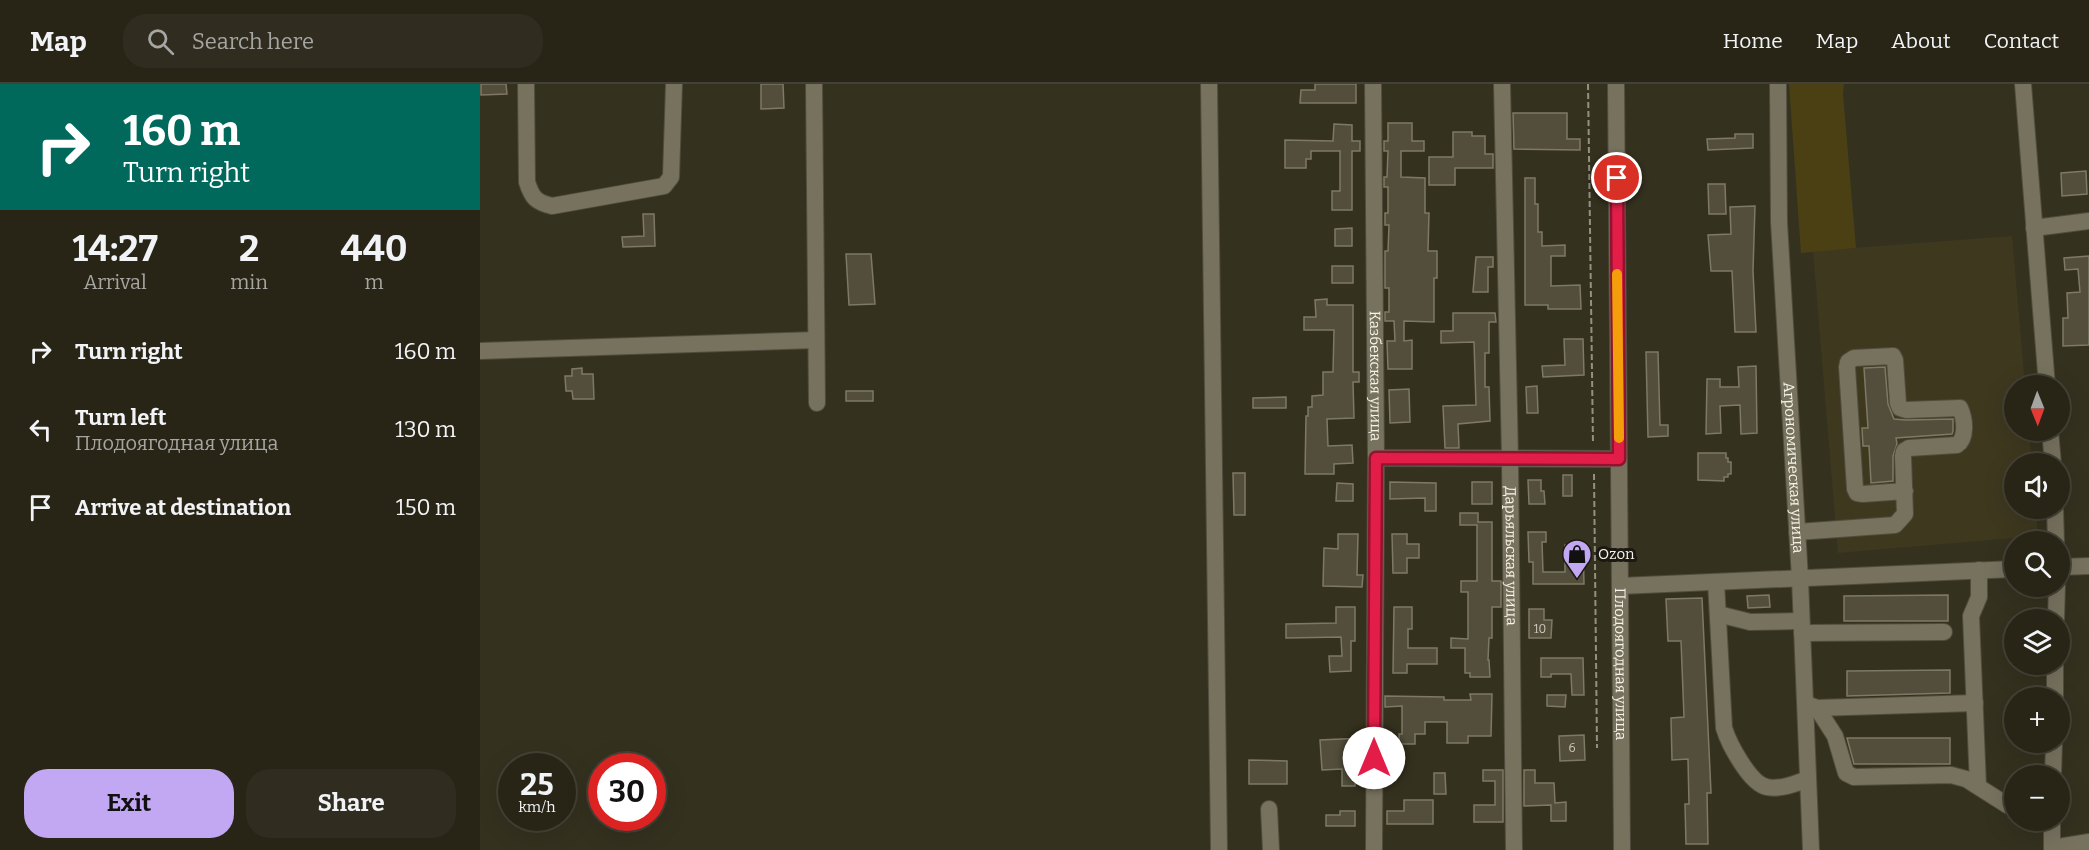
<!DOCTYPE html>
<meta charset="utf-8">
<style>
body{margin:0;font-family:Bitter,serif;background:#302d20;color:#f1f3f6;height:100vh;display:flex;flex-direction:column;font-size:22px;white-space:nowrap}
*{box-sizing:border-box;margin:0}
p{font-size:20px;color:#a5a5a1}
.icon{flex:none;width:33px;height:33px;fill:none;stroke:currentColor;stroke-width:2;stroke-linecap:round;stroke-linejoin:round}
.map{position:relative;flex:1;overflow:hidden}
.panel{display:flex;flex-direction:column;background:#282517;width:480px}
.panel>*{flex:none}
.top-card{background:#00695c;color:#fff;overflow:hidden}
.needle{width:39px;rotate:179deg}
.controls{position:absolute;left:1524px;top:291px;display:grid;gap:12px}
.controls a{display:grid;place-items:center;width:66px;height:66px;border-radius:50%;background:#282517;box-shadow:0 6px 24px #0002,0 0 0 2px #444236;font-size:30px}
.speed{position:absolute;left:18px;top:669px;display:flex;gap:12px;font-size:30px;font-weight:700;text-align:center}
.speed>*{display:grid;place-content:center;width:78px;height:78px;border-radius:50%;background:#282517;box-shadow:0 6px 24px #0002,0 0 0 2px #444236;line-height:1}
.speed small{font-size:15px;font-weight:400}
.speed .limit{border:9px solid #d22;background:#fff;color:#111}
.pin{position:absolute;display:grid;place-items:center;width:51px;height:51px;color:#fff;margin:-26px;border:3px solid #fff;border-radius:50%;box-shadow:0 2px 6px #0007}
.me{position:absolute;width:66px;margin:-33px;rotate:0deg;stroke-linejoin:round;filter:drop-shadow(0 0 4px #0008)}
.turn{display:flex;align-items:center;gap:21px;height:126px;padding:0 24px;font-size:27px}
.turn .icon{width:78px;height:78px;stroke-width:2.5}
.turn b{display:block;font-size:42px;line-height:51px}
.eta{display:flex;justify-content:space-evenly;align-items:center;height:102px;text-align:center}
.eta b{font-size:36px;font-weight:700;line-height:42px}
.cta{display:flex;gap:12px;margin-top:auto;padding:12px 24px}
.cta a{flex:1;height:69px;border-radius:24px;background:#c2a8f2;color:#111;font-size:24px;font-weight:700;line-height:69px;text-align:center}
.cta a+a{background:#302d20;color:#f1f3f6}
ul{padding:0;list-style:none}
li{display:flex;align-items:center;gap:18px;height:78px;padding:0 24px}
li div{flex:1}
li b{display:block;font-size:22px}
li em{font-style:normal}
header{display:flex;align-items:center;gap:36px;box-sizing:border-box;height:84px;padding:0 30px;background:#282517;border-bottom:2px solid #444236}
header strong{font-size:28px}
nav{display:flex;gap:33px;margin-inline-start:auto;font-size:21px}
.search{width:420px;height:54px;background:#302d20;display:flex;align-items:center;gap:15px;box-sizing:border-box;padding:0 21px;border-radius:24px;color:#a5a5a1;font-size:22px}
main{display:flex;flex:1;min-height:0}
.map>svg:first-child{display:block}
.built{fill:#3e381f}
.green{fill:#4b4013}
.building{fill:#524e3b;stroke:#7e7965;stroke-width:1.5}
.lines{fill:none;stroke-linecap:round;stroke-linejoin:round}
.minor-casing{stroke:#514d3e;stroke-width:18}
.path{stroke:#949082;stroke-width:2;stroke-dasharray:6 3;stroke-linecap:butt}
.minor{stroke:#77725e;stroke-width:16}
.route-casing{stroke:#92132f;stroke-width:15}
.route{stroke:#e11d48;stroke-width:10}
.slow{stroke:#f59e0b;stroke-width:10}
.labels{text-anchor:middle;stroke-width:6;stroke-linejoin:round;paint-order:stroke}
.number-label{font-size:12px;fill:#cdcabd}
.street-label{font-size:15px;fill:#f6f3e8;stroke:#1b1911}
.poi-label{font-size:15px;fill:#f6f3e8;stroke:#1b1911;text-anchor:start}
</style>
<header>
<strong>Map</strong>
<div class="search"><svg class="icon" aria-label="search" viewBox="0 0 24 24"><circle cx="10" cy="10" r="6"/><path d="M15 15l6 6"/></svg>Search here</div>
<nav><a>Home</a><a>Map</a><a>About</a><a>Contact</a></nav>
</header>
<main>
<section class="panel">
<div class="top-card">
<div class="turn"><svg class="icon" aria-label="right" viewBox="0 0 24 24"><path d="M7 20v-9h11M14 6l5 5-5 5"/></svg><div><b>160 m</b>Turn right</div></div>
</div>
<div class="eta">
<div><b>14:27</b><p>Arrival</p></div>
<div><b>2</b><p>min</p></div>
<div><b>440</b><p>m</p></div>
</div>
<ul>
<li><svg class="icon" aria-label="right" viewBox="0 0 24 24"><path d="M7 20v-9h11M14 6l5 5-5 5"/></svg><div><b>Turn right</b></div><em>160 m</em></li>
<li><svg class="icon" aria-label="left" viewBox="0 0 24 24"><path d="M17 20v-9H6M10 6l-5 5 5 5"/></svg><div><b>Turn left</b><p>Плодоягодная улица</p></div><em>130 m</em></li>
<li><svg class="icon" aria-label="arrive" viewBox="0 0 24 24"><path d="M6 21V4h12l-3 4 3 4H6"/></svg><div><b>Arrive at destination</b></div><em>150 m</em></li>
</ul>
<div class="cta"><a>Exit</a><a>Share</a></div>
</section>
<div class="map">
<svg width="1609" height="766" viewBox="0 0 1609 766">
<rect width="100%" height="100%" fill="#35311f"/>
<path class="built" d="M1532,152L1545,301L1534,302V346L1549,347L1552,379L1534,380V424L1556,425L1558,452L1358,469L1333,167Z"/>
<path class="green" d="M1309,0H1364L1363,10L1376,164L1321,169Z"/>
<g class="building">
<path d="M1,0H26L27,10L1,11Z"/>
<path d="M281,0H303L304,24L281,25Z"/>
<path d="M835,0H876V19H820L821,6H835Z"/>
<path d="M1033,29H1087V55H1100V66L1034,65Z"/>
<path d="M908,39H932V57H944V67H921V93L945,94V129H949L948,167H957V194H954V238L924,237V257L932,256V285H908L907,257H915L914,237H905V228H909V204H905V167H908L909,141H905V129H908V103H904V93H907L908,67H904V57H908Z"/>
<path d="M854,40L872,41V57H880V67H872V126H852V107H860V67H831V75H826V84H805V56L853,57Z"/>
<path d="M973,48H992V52H1005V70H1013V84H975V101H949V73H973Z"/>
<path d="M1255,50H1273V64L1228,66L1227,55L1255,54Z"/>
<path d="M1606,87L1607,110L1582,112L1581,89Z"/>
<path d="M1045,94H1055V120H1058V148H1062V162L1085,161V172H1071V202L1100,201L1101,225H1068V221H1045Z"/>
<path d="M1228,100H1245L1246,130H1229Z"/>
<path d="M1275,122L1273,187L1276,248H1255L1252,187H1231L1228,151L1251,150L1250,123Z"/>
<path d="M163,130H174L175,162L143,163L142,153L164,152Z"/>
<path d="M872,144V162H855V145Z"/>
<path d="M366,170H391L395,220L369,221Z"/>
<path d="M1609,172V261L1583,262V234H1588L1587,209L1600,208L1598,185L1585,186L1584,174Z"/>
<path d="M996,173H1013V183H1008V208H993Z"/>
<rect x="852" y="182" width="21" height="17"/>
<path d="M847,215V221H873V288H879V298H873L874,334L847,335L848,362L872,361L873,379L854,380V390H825L826,332H828V323H832V312L843,311V288H853L854,246H824V233H836L835,216Z"/>
<path d="M973,229H1015L1016,238H1009V269H1005V303H1009L1010,337L978,340L979,364H965L963,322L996,321L994,258L961,259V247H973Z"/>
<path d="M1084,255H1103L1104,291L1063,293L1062,282L1085,281Z"/>
<path d="M1166,268H1178L1180,341H1188V352L1168,353Z"/>
<path d="M1276,282L1277,349L1261,350L1260,321L1240,322L1241,349L1226,350L1227,295H1240V303H1259L1258,283Z"/>
<path d="M1405,283L1408,320L1414,335L1426,336L1473,335V347L1472,350L1416,354L1417,360L1413,372V397L1391,399L1389,362H1383L1382,344H1388L1384,284Z"/>
<path d="M102,284V290H113L114,315H93L92,307H86L85,292H92V285Z"/>
<path d="M1057,302L1058,329H1047L1046,303Z"/>
<path d="M929,305L930,338L910,339L909,306Z"/>
<rect x="366" y="307" width="27" height="10"/>
<path d="M806,313V324H773V314Z"/>
<path d="M1218,369H1246V374H1248V378H1251V390H1248V393H1244V397L1218,396Z"/>
<path d="M753,389H765V431H754Z"/>
<rect x="1083" y="391" width="9" height="21"/>
<path d="M1048,396H1061V407H1064L1065,420H1049Z"/>
<path d="M910,398L956,399V427H945V414L910,415Z"/>
<rect x="992" y="398" width="20" height="22"/>
<path d="M857,399L873,400V417H856Z"/>
<path d="M980,429H998V438H1012V497H1021V523H1012V554H1009L1008,576H1009L1010,593H990V589H985V564H971V554L988,555V508H981V497H997V441H980Z"/>
<path d="M1048,448H1066V458H1062L1063,488H1085V461H1103L1104,500H1053V478H1049Z"/>
<path d="M858,450H878L877,491H883L882,503L843,502L844,464L858,465Z"/>
<path d="M912,450H927V460H939V474H927V489H913Z"/>
<path d="M1289,511L1290,523L1268,524L1267,512Z"/>
<path d="M1468,511V537H1364V512Z"/>
<path d="M1222,514L1231,709H1227L1228,760H1206L1205,720H1209L1208,675L1192,676L1191,634L1204,633L1201,557H1188L1186,515Z"/>
<path d="M856,523H875V557H871V587L850,588L849,572H862L861,553L806,554V540L856,539Z"/>
<path d="M914,523H932V545H928V564H957V580H927V589H913Z"/>
<path d="M1049,525H1064V536H1072L1071,554H1049Z"/>
<path d="M1061,574H1103L1104,611H1092L1091,590H1071V593H1061Z"/>
<path d="M1470,586V609L1367,612V587Z"/>
<path d="M990,610H1012L1011,652H988V659H967V638H945V650H935V660H919V650H922V622L905,623V612L964,613V616H991Z"/>
<path d="M1067,611H1086L1085,623L1067,622Z"/>
<path d="M1104,651L1105,676L1080,677L1079,652Z"/>
<path d="M883,654L884,675H875V702H862V685L842,686L840,656Z"/>
<path d="M1367,654H1470V680H1374Z"/>
<path d="M769,676L807,677V700H769Z"/>
<path d="M1003,686H1023V738H994V721H1015V697H1003Z"/>
<path d="M1044,686H1055V699H1074L1075,719L1086,718V737H1071V721L1044,722Z"/>
<path d="M954,689H965L966,710H954Z"/>
<path d="M924,716H953V740H907V727H924Z"/>
<path d="M860,727H875V742H846V731H860Z"/>
</g>
<g class="lines">
<g class="minor-casing">
<g id="minor">
<path d="M46,0L47,98C52,114 56,118 72,122L184,102L191,93L194,0"/>
<path d="M334,0L337,319"/>
<path d="M729,0L739,766"/>
<path id="s1" d="M893,0L896,374L894,766"/>
<path id="s2" d="M1022,0L1030,375L1034,766"/>
<path id="s3" d="M1136,0L1142,766"/>
<path id="s4" d="M1298,0L1299,138L1320,495L1331,766"/>
<path d="M1543,0L1567,302"/>
<path d="M1554,144L1609,137"/>
<path d="M0,267L336,256"/>
<path d="M1570,346L1573,380"/>
<path d="M896,374L1139,375"/>
<path d="M1575,424L1576,458"/>
<path d="M1317,448L1415,441L1425,430L1423,372L1424,367L1429,364L1477,361C1487,354 1485,335 1480,324L1426,326L1420,324L1418,319L1415,276L1413,272L1374,274L1368,278L1367,283L1375,405L1377,409L1383,410L1425,407"/>
<path d="M1580,483L1609,482"/>
<path d="M1236,498L1244,644C1249,660 1270,700 1287,703C1301,706 1316,699 1328,695"/>
<path d="M1140,502L1534,485"/>
<path d="M1238,530L1270,538L1321,537"/>
<path d="M1576,536L1577,502"/>
<path d="M1322,549L1464,548"/>
<path d="M1575,614V580"/>
<path d="M1329,621L1337,624L1495,619"/>
<path d="M1337,624L1355,652L1366,689L1374,693L1471,691L1486,695L1527,721L1534,723"/>
<path d="M1573,692L1574,658"/>
<path d="M1498,702L1491,532L1499,513V486"/>
<path d="M789,725L791,766"/>
<path d="M1572,764L1609,758"/>
<path d="M1572,766V736"/>
</g>
</g>
<g class="path">
<path d="M1108,0L1113,360"/>
<path d="M1114,390L1117,664"/>
</g>
<use href="#minor" class="minor"/>
</g>
<g class="lines">
<g class="route-casing">
<path id="route" d="M894,674L896,374L1139,375L1137,94"/>
</g>
<use href="#route" class="route"/>
<path class="slow" d="M1137,190L1139,354"/>
</g>
<defs>
<g id="shop-pin" transform="scale(1.5)"><path d="M0 17L-7.5 6A9.5 9.5 0 1 1 7.5 6Z" fill="#c2a8f2" stroke="#1b1911"/><path d="M-5-2.5h2.3a2.7 3.5 0 0 1 5.4 0H5L5.5 6h-11ZM-1.5-2.5h3a1.5 2.3 0 0 0-3 0Z" fill="#111"/></g>
</defs>
<g fill-rule="evenodd">
<use href="#shop-pin" x="1097" y="470"/>
</g>
<g class="labels">
<g class="number-label">
<text x="1060" y="549">10</text>
<text x="1092" y="668">6</text>
</g>
<g class="street-label">
<text dy="5" stroke="none"><textPath href="#s1" startOffset="292">Казбекская улица</textPath></text>
<text dy="5" stroke="none"><textPath href="#s4" startOffset="384">Агрономическая улица</textPath></text>
<text dy="5" stroke="none"><textPath href="#s2" startOffset="472">Дарьяльская улица</textPath></text>
<text dy="5" stroke="none"><textPath href="#s3" startOffset="580">Плодоягодная улица</textPath></text>
</g>
<g class="poi-label">
<text x="1118" y="475">Ozon</text>
</g>
</g>
</svg>
<div class="controls">
<a><svg class="needle" viewBox="-14 -14 28 28"><path d="M0-13l5 13h-10z" fill="#e53935"/><path d="M0 13l5-13h-10z" fill="#a5a5a1"/></svg></a>
<a><svg class="icon" aria-label="sound" viewBox="0 0 24 24"><path d="M4 9h4l5-4v14l-5-4H4zM17 9q2 3 0 6"/></svg></a>
<a><svg class="icon" aria-label="search" viewBox="0 0 24 24"><circle cx="10" cy="10" r="6"/><path d="M15 15l6 6"/></svg></a>
<a><svg class="icon" aria-label="layers" viewBox="0 0 24 24"><path d="M12 4l9 5-9 5-9-5zM3 14l9 5 9-5"/></svg></a>
<a>+</a>
<a>−</a>
</div>
<div class="speed"><div>25<small>km/h</small></div><div class="limit">30</div></div>
<div class="pin" style="left:1137px;top:94px;background:#d93025"><svg class="icon" aria-label="arrive" viewBox="0 0 24 24"><path d="M6 21V4h12l-3 4 3 4H6"/></svg></div>
<svg class="me" style="left:894px;top:674px" viewBox="-20 -20 40 40"><circle r="19" fill="#fff"/><path d="M0-13L10 11 0 6-10 11z" fill="#e11d48"/></svg>
</div>
</main>
